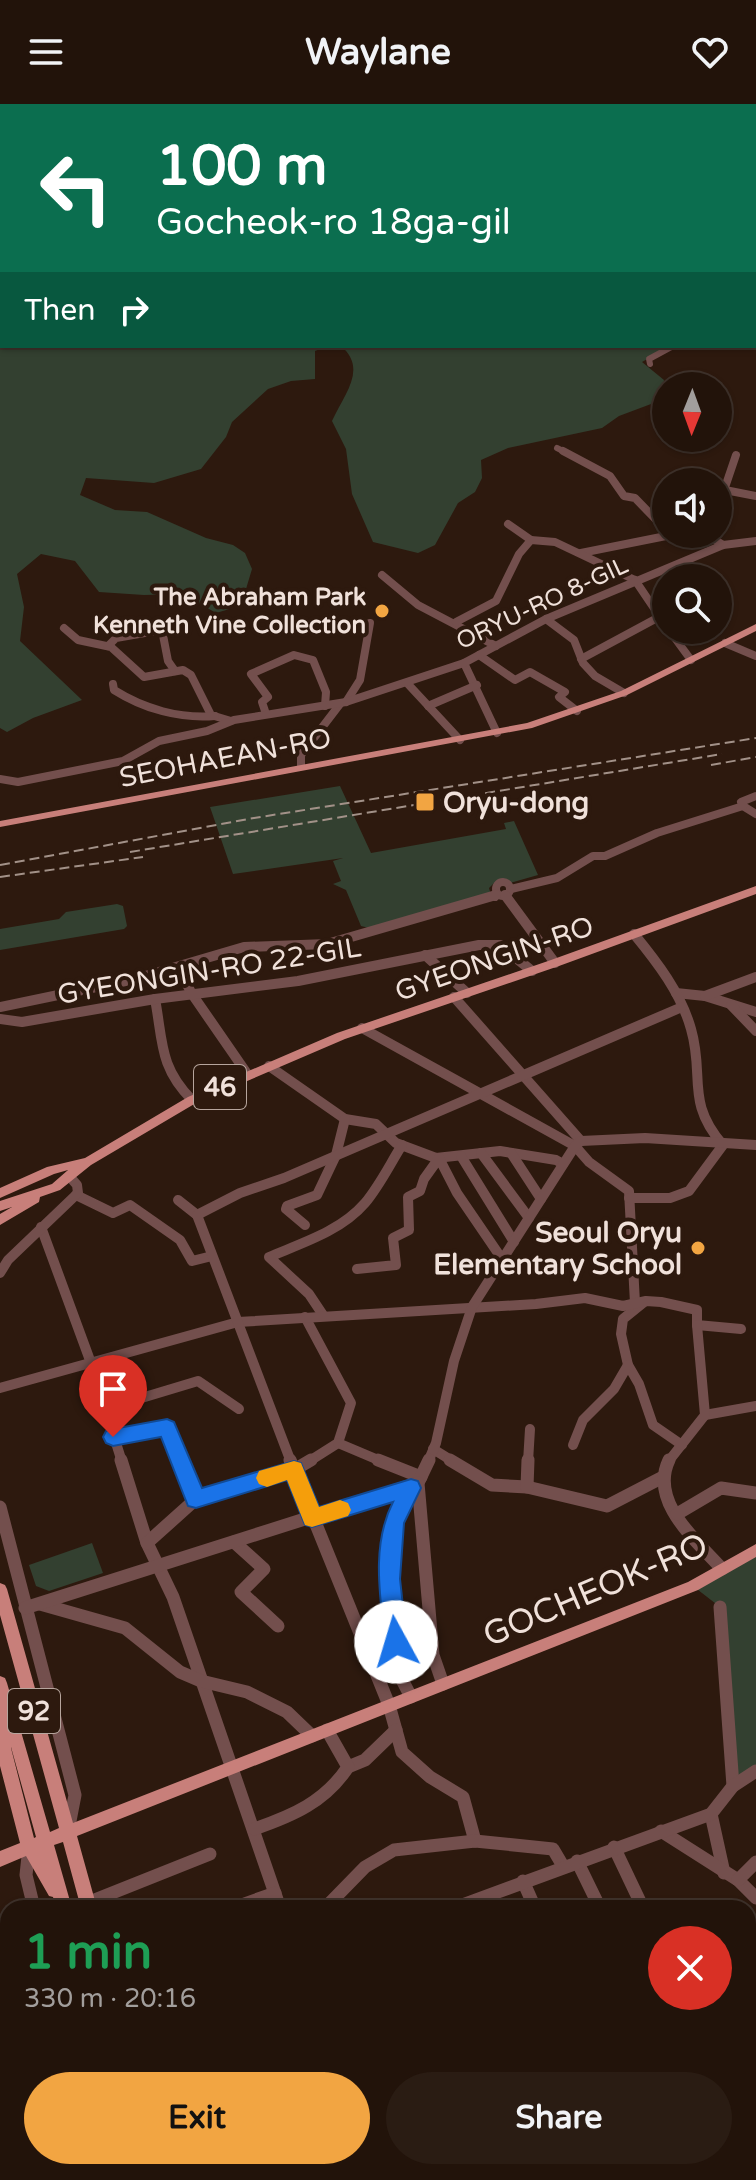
<!DOCTYPE html>
<meta charset="utf-8">
<style>
body{margin:0;font-family:"Varela Round",sans-serif;background:#2a1c13;color:#f1f3f6;height:100vh;display:flex;flex-direction:column;font-size:30px;white-space:nowrap}
*{box-sizing:border-box;margin:0}
p{font-size:26px;color:#a29e9c}
.icon{flex:none;width:44px;height:44px;fill:none;stroke:currentColor;stroke-width:2;stroke-linecap:round;stroke-linejoin:round}
.map{position:relative;flex:1;overflow:hidden}
.panel{position:absolute;left:0px;top:1796px;width:756px;height:280px;display:flex;flex-direction:column;background:#22130a;border-radius:24px 24px 0 0;box-shadow:0 2px 6px #0004,0 0 0 2px #3f322b}
.panel>*{flex:none}
.guide{position:absolute;left:0px;top:0px;width:756px;height:244px;box-shadow:0 2px 6px #0004,0 0 0 2px #3f322b;background:#0b6e4f;color:#fff;overflow:hidden}
.needle{width:52px;rotate:181deg}
.tools{position:absolute;left:652px;top:268px;display:grid;gap:16px}
.tools a{display:grid;place-items:center;width:80px;height:80px;border-radius:50%;background:#22130a;box-shadow:0 2px 6px #0004,0 0 0 2px #3f322b;font-size:40px}
.pin{position:absolute;display:grid;place-items:center;width:68px;height:68px;color:#fff;margin:-82px -34px;border-radius:50% 50% 50% 0;rotate:-45deg;box-shadow:0 0 8px #0007}
.pin .icon{rotate:45deg}
.me{position:absolute;width:88px;margin:-44px;rotate:354deg;stroke-linejoin:round;filter:drop-shadow(0 0 6px #0008)}
.turn{display:flex;align-items:center;gap:28px;height:168px;padding:0 24px;font-size:36px}
.turn .icon{width:104px;height:104px;stroke-width:2.5}
.turn b{display:block;font-size:56px;line-height:68px}
.then{display:flex;align-items:center;height:76px;padding:0 24px;background:#0003;gap:16px;font-size:30px}
.round{display:grid;place-items:center;flex:none;width:84px;height:84px;border-radius:42px;background:#2a1c13}
.head{display:flex;align-items:center;justify-content:space-between;height:136px;padding:0 24px}
h1{font-size:48px;font-weight:700;line-height:60px;color:#1e9e55}
.action{display:flex;gap:16px;margin-top:auto;padding:16px 24px}
.action a{flex:1;height:92px;border-radius:48px;background:#f2a542;color:#111;font-size:32px;font-weight:700;line-height:92px;text-align:center}
.action a+a{background:#2a1c13;color:#f1f3f6}
header{display:flex;justify-content:space-between;align-items:center;height:104px;padding:0 24px;background:#22130a;font-size:36px;font-weight:700}
.map>svg:first-child{display:block}
.green{fill:#334030}
.lines{fill:none;stroke-linecap:round;stroke-linejoin:round}
.minor-far3{stroke:#734f4d;stroke-width:6}
.minor-far2{stroke:#734f4d;stroke-width:8}
.minor-far1{stroke:#734f4d;stroke-width:10}
.minor{stroke:#734f4d;stroke-width:13}
.major{fill:#c87f7a;fill-rule:evenodd}
.rail{stroke:#a29188;stroke-width:2;stroke-dasharray:10 5;stroke-linecap:butt}
.route{fill:#1a73e8;stroke:#114b97;stroke-width:2}
.slow{fill:#f59e0b}
.poi-dot{fill:#f2a542;stroke:#2d190e;stroke-width:3}
.labels{text-anchor:middle;stroke-width:8;stroke-linejoin:round;paint-order:stroke}
.far-poi-label{font-size:24px;font-weight:bold;fill:#f0e1da;stroke:#2d190e;text-anchor:end}
.far-street-label{font-size:24px;fill:#f0e1da;stroke:#2d190e}
.shield{fill:#2d190e;stroke:#b6a59d;stroke-width:2}
.shield-label{font-size:26px;font-weight:bold;fill:#f0e1da}
.street-label{font-size:28px;fill:#f0e1da;stroke:#2d190e}
.poi-label{font-size:28px;font-weight:bold;fill:#f0e1da;stroke:#2d190e;text-anchor:start}
.near-street-label{font-size:34px;fill:#f0e1da;stroke:#2d190e}
</style>
<header><svg class="icon" aria-label="menu" viewBox="0 0 24 24"><path d="M4 6h16M4 12h16M4 18h16"/></svg>Waylane<svg class="icon" aria-label="heart" viewBox="0 0 24 24"><path d="M12 20l-8-8c-3-5 5-10 8-4 3-6 11-1 8 4z"/></svg></header>
<div class="map">
<svg width="756" height="2076" viewBox="0 0 756 2076">
<rect width="100%" height="100%" fill="#2d190e"/>
<g class="green">
<path d="M0,107L2,242H328L315,247V275L291,277L268,285L232,318L226,333L201,365L154,379L86,374L80,391L115,406L147,408L206,434L233,441L245,449L252,465L246,485L233,504L216,509L183,490L144,491L99,488L75,457L41,450L17,470L24,503L20,537L82,596L33,614L7,628L0,624Z"/>
<path d="M341,242H670L642,258L664,276L662,287L651,300L619,312L602,324L508,344L481,356L482,374L475,388L458,399L435,441L418,449L373,438L352,390L346,345L332,317C344,290 368,265 341,242Z"/>
<path d="M340,682L371,749L506,725L504,719L514,717L538,771L510,779H494L489,784L491,791L369,824L361,822L346,786L333,780L341,777L333,757L343,754L233,770L210,703Z"/>
<path d="M117,800L123,802L127,822L124,825L0,846V825L59,815L66,808Z"/>
<path d="M92,1439L103,1469L49,1487L36,1482L29,1461Z"/>
<path d="M756,1446V1662L733,1682L720,1503L693,1482Z"/>
</g>
<g class="lines">
<g class="minor-far3">
<path d="M746,242L756,243"/>
<path d="M650,260L649,255L673,242"/>
<path d="M557,344L567,349"/>
</g>
<g class="minor-far2">
<path d="M563,347L610,372L624,392L635,394L666,426"/>
<path d="M725,386L756,392"/>
<path d="M718,404L736,351"/>
<path d="M508,420L531,436"/>
<path d="M581,449L671,431H707L723,441"/>
<path d="M382,471L418,501L496,542"/>
<path d="M635,476L666,522"/>
<path d="M546,515L574,536L583,559L595,572L624,589"/>
<path d="M456,518L496,497L519,450L531,436L555,438L635,476"/>
<path d="M64,524L78,536L111,543L144,573L183,566L191,571L211,611L231,617"/>
<path d="M669,526L691,556"/>
<path d="M725,539L756,552"/>
<path d="M108,542L116,534L162,526L168,557L175,567"/>
<path d="M479,551L515,576L530,568L565,588L559,593L577,607"/>
<path d="M581,555L659,513"/>
<path d="M464,559L497,629"/>
<path d="M407,579L460,636"/>
<path d="M113,580L114,586C144,605 180,615 215,612"/>
<path d="M346,598L360,576L370,519"/>
<path d="M428,602L477,581"/>
<path d="M266,610L262,598L268,593L251,570L294,551L313,556L326,588L325,602"/>
<path d="M301,662V651L340,600"/>
<path d="M0,675L18,678L123,657L159,637L207,627L234,616L346,598L464,559L546,515L723,441L756,437"/>
<path d="M743,702L756,710"/>
<circle cx="503" cy="785" r="7"/>
<path d="M511,785L557,774L593,752H605L657,729L743,702L741,698L756,692"/>
<path d="M495,793L496,789"/>
</g>
<g class="minor-far1">
<path d="M505,791L555,859"/>
<path d="M425,851L467,889"/>
<path d="M178,864L192,890L248,971"/>
<path d="M676,889L705,892L756,908"/>
<path d="M705,892L756,873"/>
<path d="M454,893L581,1037"/>
<path d="M155,895C163,937 159,963 192,996"/>
<path d="M731,901L756,927"/>
<path d="M0,903L135,875L244,843L327,840L496,791"/>
<path d="M0,915L22,918L155,895L298,877L479,841H500L532,867"/>
<path d="M362,924L575,1042L589,1058L629,1087L635,1199"/>
<path d="M269,962L345,1015L376,1020L396,1039L436,1054L500,1047L556,1056L563,1060"/>
<path d="M481,1049L529,1114"/>
<path d="M511,1049L541,1095"/>
<path d="M461,1052L514,1138"/>
<path d="M76,1091L113,1109L130,1101L180,1136L192,1157L212,1152"/>
<path d="M629,1094H670L689,1087L723,1041C685,997 705,973 691,925C681,889 657,858 634,830"/>
<path d="M178,1096L197,1111"/>
<path d="M305,1121L286,1105L287,1102L317,1091L336,1051L345,1015"/>
<path d="M41,1123L91,1259L122,1358"/>
<path d="M357,1165L396,1161L393,1134L409,1126L408,1093L420,1087L424,1075L439,1054L457,1089L502,1155"/>
<path d="M0,1169L8,1156L78,1089L77,1081L70,1073"/>
<path d="M644,1198L623,1215L621,1230L628,1261L639,1280L653,1321L682,1341"/>
<path d="M323,1211L309,1190L269,1153C302,1139 341,1127 365,1099C380,1081 390,1060 402,1041"/>
<path d="M305,1213L351,1299L338,1339L308,1358"/>
<path d="M0,1284L238,1218L536,1200L585,1194L623,1202L646,1197L661,1198L697,1206V1221L741,1225"/>
<path d="M105,1305L198,1277L239,1305"/>
<path d="M705,1311L756,1302"/>
<path d="M113,1333L167,1324L181,1358"/>
<path d="M338,1339L383,1358"/>
<path d="M573,1341L583,1316L614,1285L628,1261"/>
<path d="M433,1345L454,1358"/>
<path d="M291,1358L197,1111L240,1089L284,1074L682,903"/>
<path d="M428,1358L436,1339L454,1257L472,1203L575,1042L581,1037L645,1034L756,1041"/>
<path d="M528,1358L530,1325"/>
<path d="M668,1358L705,1311L697,1221"/>
</g>
<g class="minor">
<path d="M121,1356L147,1439L173,1493L280,1804"/>
<path d="M180,1356L196,1395"/>
<path d="M290,1356L389,1601L402,1648L430,1673L463,1693L475,1737"/>
<path d="M378,1356L421,1373"/>
<path d="M429,1356L418,1379L433,1551L443,1580"/>
<path d="M450,1356L492,1381L527,1383L607,1402L663,1373"/>
<path d="M669,1356C649,1398 696,1436 722,1465"/>
<path d="M527,1383L528,1356"/>
<path d="M411,1384L393,1419L389,1475L398,1568L411,1593"/>
<path d="M0,1403L75,1691L69,1722"/>
<path d="M677,1410L721,1384L756,1389"/>
<path d="M234,1438L264,1465L241,1488L278,1522"/>
<path d="M147,1439L196,1395L294,1366L311,1356"/>
<path d="M40,1500L125,1524L180,1568L201,1577L247,1588L287,1608L312,1632"/>
<path d="M720,1503L733,1682"/>
<path d="M25,1504L418,1379"/>
<path d="M348,1663L365,1656L396,1626"/>
<path d="M711,1710L724,1769"/>
<path d="M254,1725C292,1712 325,1698 348,1663L327,1626"/>
<path d="M661,1727L738,1776L756,1794"/>
<path d="M29,1743L26,1771L34,1804"/>
<path d="M614,1743L643,1804"/>
<path d="M577,1757L600,1804"/>
<path d="M738,1776L756,1758"/>
<path d="M523,1777L535,1804"/>
<path d="M87,1799L210,1750"/>
<path d="M233,1804L275,1789"/>
<path d="M325,1804L365,1763L394,1746L475,1737L553,1745L563,1762"/>
<path d="M454,1804L711,1710L733,1682L756,1667"/>
<path d="M748,1880L756,1878"/>
<path d="M0,1883L8,1881"/>
<path d="M0,1956L8,1979"/>
<path d="M748,2033L756,2050"/>
<path d="M33,2068L35,2076"/>
<path d="M100,2068L102,2076"/>
<path d="M369,2068L371,2076"/>
<path d="M446,2068L450,2076"/>
<path d="M517,2068L521,2076"/>
<path d="M580,2068L583,2076"/>
<path d="M655,2068L658,2076"/>
<path d="M726,2068L729,2076"/>
<path d="M271,2076L290,2068"/>
</g>
<g class="major">
<path d="M570,0H583L586,2H573Z"/>
<path d="M650,0H657L658,2H651Z"/>
<rect x="754" y="52" width="2" height="5"/>
<path d="M756,520V527L627,591L532,624L0,723V717L527,619L621,587Z"/>
<path d="M756,782V790L559,862L345,935L196,999L91,1061L60,1086L40,1093L39,1098L0,1121V1110L12,1103L0,1107V1097L52,1080L68,1066L54,1070L0,1094V1084L47,1063L85,1054L188,993L337,929L551,856Z"/>
<path d="M756,1440V1453L698,1486L77,1732L97,1804H81L63,1738L54,1741L72,1804H56L53,1793L49,1792L26,1752L0,1763V1747L20,1739L0,1662V1572L5,1574L7,1579L50,1728L59,1724L0,1511V1479L5,1481L7,1485L73,1719L688,1478ZM11,1643L36,1733L34,1734L11,1644Z"/>
<path d="M125,2068H143L145,2076H127Z"/>
<path d="M154,2068H172L174,2076H156Z"/>
</g>
<g class="rail">
<path d="M711,661L756,653"/>
<path d="M130,748L722,650"/>
<path d="M0,761L254,714L756,634"/>
<path d="M0,773L143,753"/>
</g>
</g>
<path class="route" d="M167,1315L174,1318L202,1384L294,1357L301,1359L319,1403L411,1375L418,1377L421,1384L404,1419L400,1475L407,1538L403,1545L396,1548L388,1545L385,1538C380,1492 371,1441 393,1398L312,1423L305,1421L287,1376L196,1404L188,1402L161,1333L113,1342L106,1339L103,1333L106,1327L113,1325Z"/>
<path class="slow" d="M294,1357L301,1359L319,1403L340,1396L348,1399L351,1406L348,1412L312,1423L305,1421L287,1376L267,1383L259,1380L256,1374L259,1367Z"/>
<g class="poi-dot">
<circle cx="382" cy="507" r="8"/>
<rect x="415" y="688" width="20" height="20" rx="4"/>
<circle cx="698" cy="1144" r="8"/>
</g>
<g class="labels">
<g class="far-poi-label">
<text x="366" y="501">The Abraham Park<tspan x="366" dy="28">Kenneth Vine Collection</tspan></text>
</g>
<g class="far-street-label">
<text transform="translate(542 499) rotate(-25)" y="8">ORYU-RO 8-GIL</text>
</g>
<g class="shield">
<rect x="194" y="961" width="52" height="44" rx="6"/>
<rect x="8" y="1585" width="52" height="44" rx="6"/>
</g>
<g class="shield-label">
<text x="220" y="992">46</text>
<text x="34" y="1616">92</text>
</g>
<g class="street-label">
<text transform="translate(225 653) rotate(-11)" y="10">SEOHAEAN-RO</text>
<text transform="translate(494 854) rotate(-19)" y="10">GYEONGIN-RO</text>
<text transform="translate(209 866) rotate(-9)" y="10">GYEONGIN-RO 22-GIL</text>
</g>
<g class="poi-label">
<text x="443" y="708">Oryu-dong</text>
<text x="682" y="1138" text-anchor="end">Seoul Oryu<tspan x="682" dy="32">Elementary School</tspan></text>
</g>
<g class="near-street-label">
<text transform="translate(595 1485) rotate(-23)" y="12">GOCHEOK-RO</text>
</g>
</g>
</svg>
<div class="tools">
<a><svg class="needle" viewBox="-14 -14 28 28"><path d="M0-13l5 13h-10z" fill="#e53935"/><path d="M0 13l5-13h-10z" fill="#a29e9c"/></svg></a>
<a><svg class="icon" aria-label="sound" viewBox="0 0 24 24"><path d="M4 9h4l5-4v14l-5-4H4zM17 9q2 3 0 6"/></svg></a>
<a><svg class="icon" aria-label="search" viewBox="0 0 24 24"><circle cx="10" cy="10" r="6"/><path d="M15 15l6 6"/></svg></a>
</div>
<div class="pin" style="left:113px;top:1333px;background:#d93025"><svg class="icon" aria-label="arrive" viewBox="0 0 24 24"><path d="M6 21V4h12l-3 4 3 4H6"/></svg></div>
<svg class="me" style="left:396px;top:1538px" viewBox="-20 -20 40 40"><circle r="19" fill="#fff"/><path d="M0-13L10 11 0 6-10 11z" fill="#1a73e8"/></svg>
<div class="guide">
<div class="turn"><svg class="icon" aria-label="left" viewBox="0 0 24 24"><path d="M17 20v-9H6M10 6l-5 5 5 5"/></svg><div><b>100 m</b>Gocheok-ro 18ga-gil</div></div>
<div class="then">Then<svg class="icon" aria-label="right" viewBox="0 0 24 24"><path d="M7 20v-9h11M14 6l5 5-5 5"/></svg></div>
</div>
<section class="panel">
<div class="head"><div><h1>1 min</h1><p>330 m · 20:16</p></div><a class="round" style="background:#d93025;color:#fff"><svg class="icon" aria-label="close" viewBox="0 0 24 24"><path d="M6 6l12 12M18 6L6 18"/></svg></a></div>
<div class="action"><a>Exit</a><a>Share</a></div>
</section>
</div>
